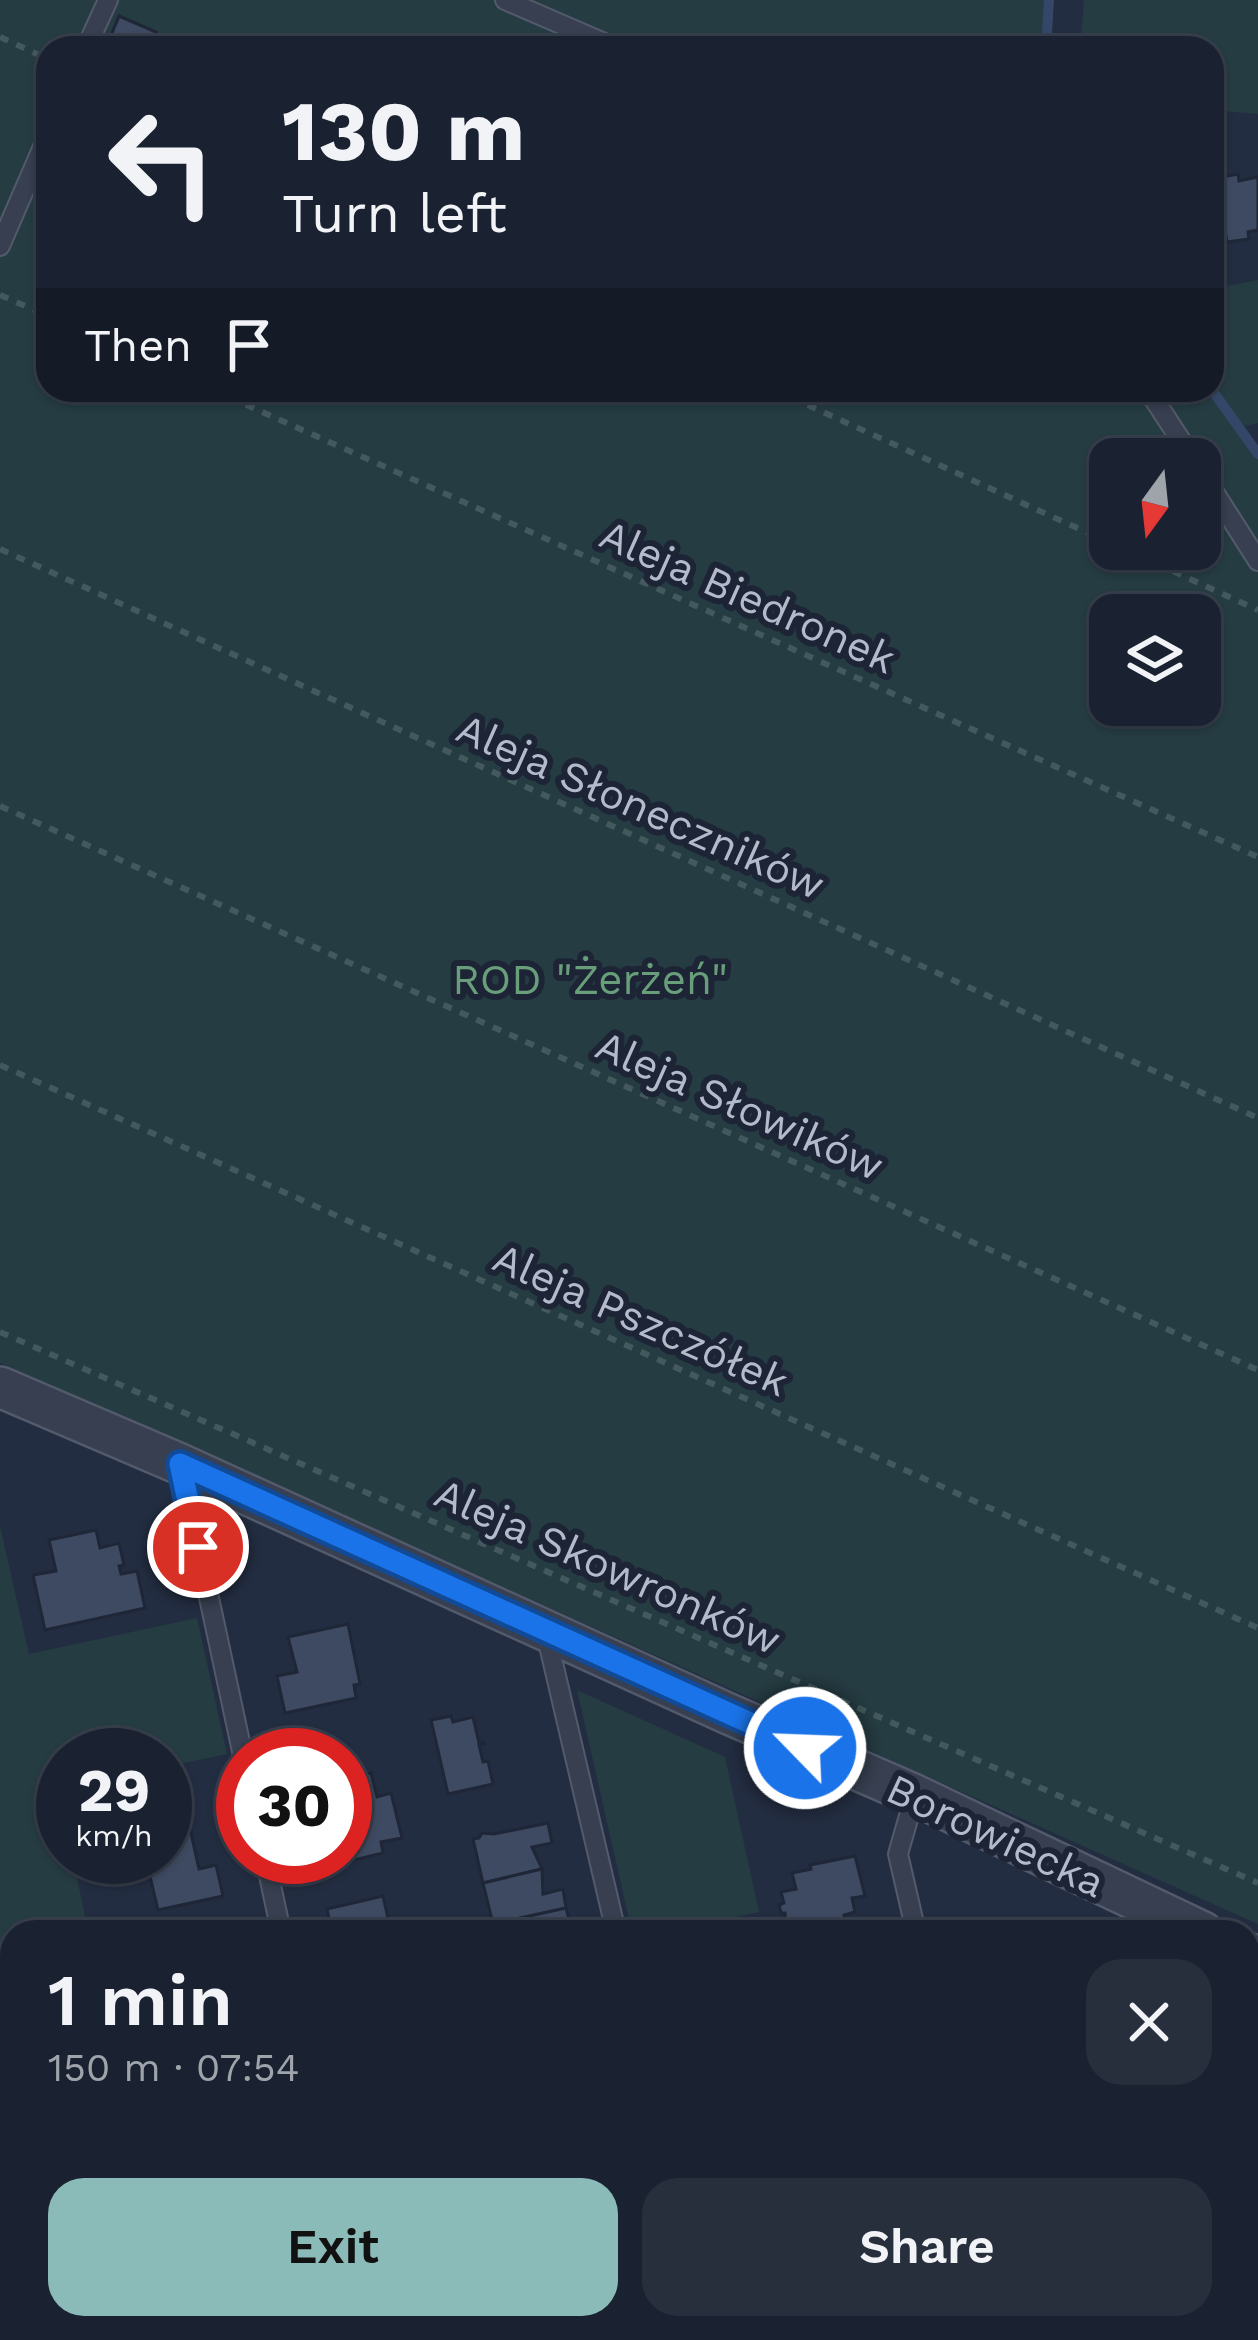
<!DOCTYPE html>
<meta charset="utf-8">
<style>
body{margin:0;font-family:"Work Sans",sans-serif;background:#272f3d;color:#f1f3f6;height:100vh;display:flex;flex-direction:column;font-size:45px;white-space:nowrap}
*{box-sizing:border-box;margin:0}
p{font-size:39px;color:#9fa4ab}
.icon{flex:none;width:66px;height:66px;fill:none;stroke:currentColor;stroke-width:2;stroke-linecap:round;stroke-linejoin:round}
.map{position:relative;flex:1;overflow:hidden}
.drawer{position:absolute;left:0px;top:1920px;width:1260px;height:420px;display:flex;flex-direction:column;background:#1a2231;border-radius:36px 36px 0 0;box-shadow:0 3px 9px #0004,0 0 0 3px #383f4d}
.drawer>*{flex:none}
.top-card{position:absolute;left:36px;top:36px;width:1188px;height:366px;border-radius:36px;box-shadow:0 3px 9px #0004,0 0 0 3px #383f4d;background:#1a2231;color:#f1f3f6;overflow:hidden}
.needle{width:78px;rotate:195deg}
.controls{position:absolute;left:1089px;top:438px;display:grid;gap:24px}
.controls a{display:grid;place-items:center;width:132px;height:132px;border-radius:24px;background:#1a2231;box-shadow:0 3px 9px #0004,0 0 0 3px #383f4d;font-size:60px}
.speed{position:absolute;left:36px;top:1728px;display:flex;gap:24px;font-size:60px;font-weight:700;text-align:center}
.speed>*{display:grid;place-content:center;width:156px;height:156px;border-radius:50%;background:#1a2231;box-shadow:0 3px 9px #0004,0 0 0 3px #383f4d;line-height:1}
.speed small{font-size:30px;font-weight:400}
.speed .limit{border:18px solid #d22;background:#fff;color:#111}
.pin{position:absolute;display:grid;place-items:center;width:102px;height:102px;color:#fff;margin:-51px;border:6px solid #fff;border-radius:50%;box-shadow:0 3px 12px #0007}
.me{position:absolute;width:132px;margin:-66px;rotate:294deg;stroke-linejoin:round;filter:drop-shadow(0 0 9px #0008)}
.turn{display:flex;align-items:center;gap:42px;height:252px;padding:0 48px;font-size:54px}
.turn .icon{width:156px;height:156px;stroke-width:2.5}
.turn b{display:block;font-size:84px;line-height:102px}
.then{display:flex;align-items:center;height:114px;padding:0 48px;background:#0003;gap:24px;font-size:45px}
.round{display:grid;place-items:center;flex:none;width:126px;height:126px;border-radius:36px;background:#272f3d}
.headline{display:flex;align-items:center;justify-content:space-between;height:204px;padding:0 48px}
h1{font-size:72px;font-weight:600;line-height:90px}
.action{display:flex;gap:24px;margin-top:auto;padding:24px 48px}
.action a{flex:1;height:138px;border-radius:36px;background:#8bbbb9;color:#111;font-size:48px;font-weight:600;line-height:138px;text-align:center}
.action a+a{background:#272f3d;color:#f1f3f6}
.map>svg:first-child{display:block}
.green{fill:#253c42;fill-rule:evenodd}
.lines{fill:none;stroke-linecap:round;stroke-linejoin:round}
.stream{stroke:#354769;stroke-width:10}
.building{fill:#3e4a61;stroke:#1e2637;stroke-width:3}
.lane-casing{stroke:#525a6b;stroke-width:22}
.street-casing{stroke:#525a6b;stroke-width:44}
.path{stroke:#43595e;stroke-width:6;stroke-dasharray:9 9;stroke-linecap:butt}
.lane{stroke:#373f50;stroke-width:18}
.street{stroke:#373f50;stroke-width:39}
.route-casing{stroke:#114b97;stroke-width:30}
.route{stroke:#1a73e8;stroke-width:21}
.labels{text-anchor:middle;stroke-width:12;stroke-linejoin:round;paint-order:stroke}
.street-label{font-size:42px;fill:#b3bbcb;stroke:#1c2435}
.park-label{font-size:42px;fill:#689e79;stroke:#1c2435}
</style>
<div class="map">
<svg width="1258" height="2340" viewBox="0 0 1258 2340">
<rect width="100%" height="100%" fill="#232d41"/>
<g class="green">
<path d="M0,0H1046L1045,48H48V390H1212V289L1258,280V423L1241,427L1258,449V1924L0,1363ZM1110,459H1200V549H1110ZM1110,615H1200V705H1110Z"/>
<path d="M1084,0H1258V114L1212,110V48H1080Z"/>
<path d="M0,1526L29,1654L197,1618L227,1754L165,1767V1755H63V1790L60,1791L63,1806V1857H73L88,1932H12V2259L0,2203Z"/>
<path d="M577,1690L725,1757L759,1912L667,1932H632Z"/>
<path d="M1248,2003L1258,2008V2188L1248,2190Z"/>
<path d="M27,2328H352L354,2340H29Z"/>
<path d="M386,2328H545L548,2340H389Z"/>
</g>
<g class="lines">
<g class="stream">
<path d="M1046,48L1049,0"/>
<path d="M1212,390L1258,454"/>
</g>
</g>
<g class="building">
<path d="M119,16L156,32L149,48H106Z"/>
<path d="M1238,174L1239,181L1258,177V230L1248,232L1249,239L1227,242L1226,236L1212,239V179Z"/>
<path d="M96,1530L100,1548L119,1543L124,1565L119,1566L121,1574L137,1571L145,1608L45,1630L33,1575L56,1571L49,1540Z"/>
<path d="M348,1624L360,1684L354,1685L356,1698L285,1713L277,1676L297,1672L288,1637Z"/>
<path d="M451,1716L453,1722L473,1717L479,1743L483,1742L484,1744L479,1745L483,1762L488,1761L493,1784L448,1794L431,1720Z"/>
<path d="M371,1773L377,1797L391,1793L402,1838L381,1842L383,1853L321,1868L318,1857H345V1780Z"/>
<path d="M548,1823L552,1843L532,1847L542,1869L483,1883L473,1839L479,1838L482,1833L494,1834Z"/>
<path d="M190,1829L199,1869L216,1865L223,1896L158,1910L149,1872L143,1873L139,1857H165V1835Z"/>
<path d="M855,1856L865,1896L852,1898L855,1912L844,1915L848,1932H801L800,1925L786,1928L785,1913H781L779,1905L784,1903L781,1892L796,1889L792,1873L811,1869L810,1865Z"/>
<path d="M542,1869L543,1894L563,1889L566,1908L493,1924L483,1883Z"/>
<path d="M383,1896L391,1932H332L327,1909Z"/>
<path d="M566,1908L571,1926L551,1932H494L493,1924Z"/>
<path d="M1257,2212L1258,2265L1248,2267V2215Z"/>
<path d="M875,2328H913L915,2340H878Z"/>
<path d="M1062,2328H1115L1118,2340H1065Z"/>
</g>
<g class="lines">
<g class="lane-casing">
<g id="lane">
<path d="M505,0L616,48"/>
<path d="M86,48L108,0"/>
<path d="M0,246L48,135"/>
<path d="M1148,390L1193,459"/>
<path d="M1200,470L1258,561"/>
<path d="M181,1467L243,1756"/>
<path d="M546,1633L616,1932"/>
<path d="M915,1795L898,1854L916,1932"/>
<path d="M265,1857L281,1932"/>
<path d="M367,2328L369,2340"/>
<path d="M707,2328L709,2340"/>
<path d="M1010,2328L1013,2340"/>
</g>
</g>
<g class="street-casing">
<g id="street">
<path d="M0,1387L180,1464L731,1715L915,1795L1203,1932"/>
<path d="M1248,1953L1258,1958"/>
<path d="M0,2300L9,2340"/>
</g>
</g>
<g class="path">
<path d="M0,37L48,59"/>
<path d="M0,295L48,316"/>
<path d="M213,390L1258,857"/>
<path d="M775,390L1110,543"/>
<path d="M0,549L1258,1118"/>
<path d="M1124,549L1258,610"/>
<path d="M0,806L1258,1370"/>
<path d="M0,1065L1258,1628"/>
<path d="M0,1332L1258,1883"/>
</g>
<use href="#lane" class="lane"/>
<use href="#street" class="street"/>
</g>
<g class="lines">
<g class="route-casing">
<path id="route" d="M198,1547L180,1464L805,1748"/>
</g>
<use href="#route" class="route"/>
</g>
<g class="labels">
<g class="street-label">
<text transform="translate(748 596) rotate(24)" y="15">Aleja Biedronek</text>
<text transform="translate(641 806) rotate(24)" y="15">Aleja Słoneczników</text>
<text transform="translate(740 1105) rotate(24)" y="15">Aleja Słowików</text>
<text transform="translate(641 1319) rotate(24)" y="15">Aleja Pszczółek</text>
<text transform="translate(608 1566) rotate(24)" y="15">Aleja Skowronków</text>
<text transform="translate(996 1835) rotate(25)" y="15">Borowiecka</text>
</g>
<g class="park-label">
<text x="590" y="994">ROD "Żerżeń"</text>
</g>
</g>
</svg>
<div class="controls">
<a><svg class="needle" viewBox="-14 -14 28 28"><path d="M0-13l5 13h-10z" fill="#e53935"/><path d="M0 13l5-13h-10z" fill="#9fa4ab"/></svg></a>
<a><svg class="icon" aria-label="layers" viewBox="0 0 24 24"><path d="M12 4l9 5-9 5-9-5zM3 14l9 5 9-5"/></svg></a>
</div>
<div class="speed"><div>29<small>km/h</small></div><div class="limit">30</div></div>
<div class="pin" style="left:198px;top:1547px;background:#d93025"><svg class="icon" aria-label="arrive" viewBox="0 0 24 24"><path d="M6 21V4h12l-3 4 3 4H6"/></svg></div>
<svg class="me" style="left:805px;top:1748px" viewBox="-20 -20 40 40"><circle r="17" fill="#1a73e8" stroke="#fff" stroke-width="3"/><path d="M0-11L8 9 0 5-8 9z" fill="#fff"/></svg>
<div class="top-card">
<div class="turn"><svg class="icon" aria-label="left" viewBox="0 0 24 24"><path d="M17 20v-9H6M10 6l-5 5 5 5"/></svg><div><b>130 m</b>Turn left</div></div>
<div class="then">Then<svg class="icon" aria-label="arrive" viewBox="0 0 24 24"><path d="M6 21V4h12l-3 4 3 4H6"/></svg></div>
</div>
<section class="drawer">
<div class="headline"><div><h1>1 min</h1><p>150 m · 07:54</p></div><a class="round"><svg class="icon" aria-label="close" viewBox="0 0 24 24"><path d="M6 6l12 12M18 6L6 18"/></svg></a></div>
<div class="action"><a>Exit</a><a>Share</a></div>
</section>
</div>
